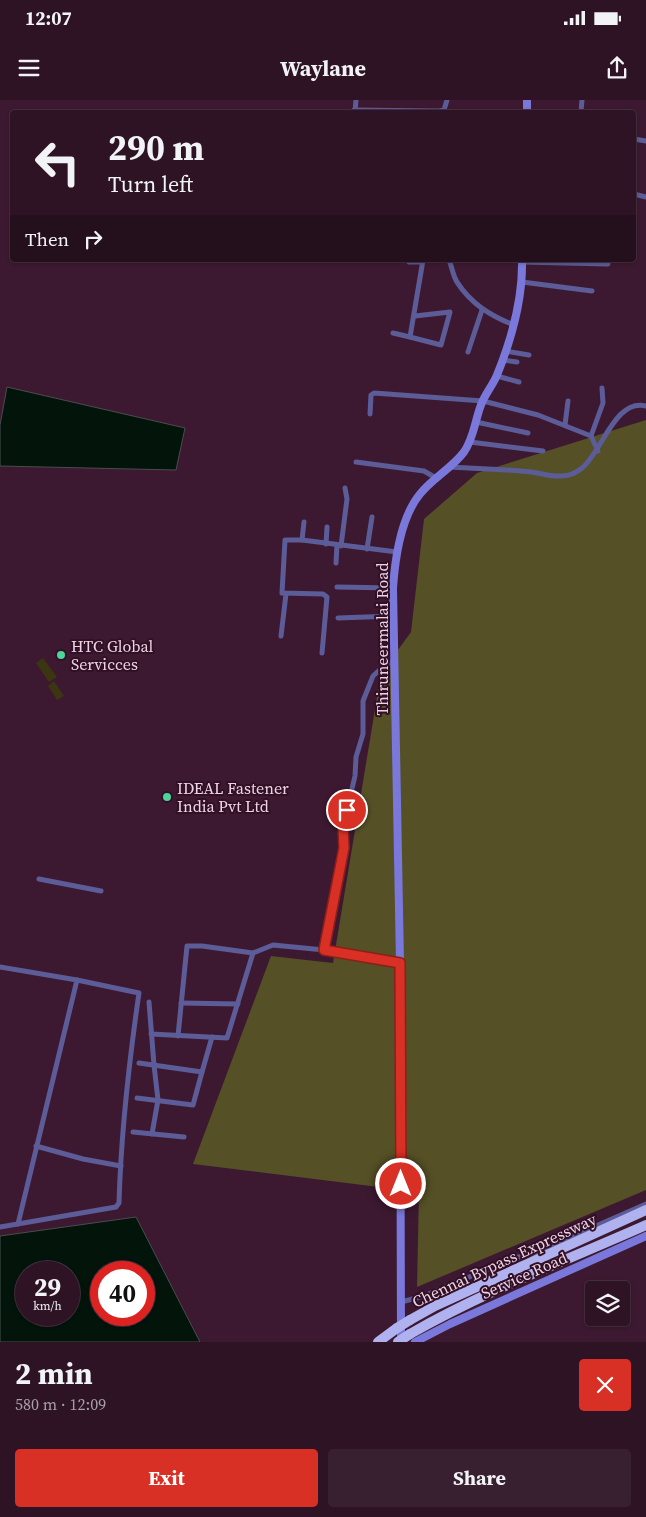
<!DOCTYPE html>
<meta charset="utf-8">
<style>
body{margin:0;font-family:"Source Serif 4",serif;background:#392031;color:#f1f3f6;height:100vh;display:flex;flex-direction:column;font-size:19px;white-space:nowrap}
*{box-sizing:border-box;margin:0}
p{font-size:16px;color:#a79ea6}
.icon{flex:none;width:28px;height:28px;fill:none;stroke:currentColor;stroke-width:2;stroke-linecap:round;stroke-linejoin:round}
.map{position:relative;height:1242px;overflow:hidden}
.drawer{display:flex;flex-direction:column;background:#2d1324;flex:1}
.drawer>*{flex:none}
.guide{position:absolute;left:10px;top:10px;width:626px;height:152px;border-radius:5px;box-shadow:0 1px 4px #0004,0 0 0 1px #483241;background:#2d1324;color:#f1f3f6;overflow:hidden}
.tools{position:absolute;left:585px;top:1181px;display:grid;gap:10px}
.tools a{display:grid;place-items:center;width:45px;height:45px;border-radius:5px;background:#2d1324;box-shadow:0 1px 4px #0004,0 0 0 1px #483241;font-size:25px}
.speed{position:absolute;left:15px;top:1161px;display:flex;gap:10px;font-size:25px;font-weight:700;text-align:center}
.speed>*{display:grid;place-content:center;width:65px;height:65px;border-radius:50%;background:#2d1324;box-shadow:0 1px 4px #0004,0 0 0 1px #483241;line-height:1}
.speed small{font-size:12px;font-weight:400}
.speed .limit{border:8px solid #d22;background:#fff;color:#111}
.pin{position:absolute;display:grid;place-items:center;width:42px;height:42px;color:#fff;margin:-21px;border:2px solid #fff;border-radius:50%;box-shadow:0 1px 5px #0007}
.me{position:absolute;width:55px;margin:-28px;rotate:0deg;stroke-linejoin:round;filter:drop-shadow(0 0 4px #0008)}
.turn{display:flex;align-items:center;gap:18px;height:105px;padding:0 15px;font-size:22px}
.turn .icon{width:65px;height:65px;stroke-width:2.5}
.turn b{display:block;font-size:35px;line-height:42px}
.then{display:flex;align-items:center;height:48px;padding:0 15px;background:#0003;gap:10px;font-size:19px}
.round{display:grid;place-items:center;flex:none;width:52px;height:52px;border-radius:5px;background:#392031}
.summary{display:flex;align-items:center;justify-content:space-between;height:85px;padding:0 15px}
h1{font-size:30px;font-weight:700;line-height:38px}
.button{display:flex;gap:10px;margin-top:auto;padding:10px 15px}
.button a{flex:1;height:58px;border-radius:5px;background:#d93025;color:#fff;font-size:20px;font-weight:700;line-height:58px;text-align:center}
.button a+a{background:#392031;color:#f1f3f6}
.status{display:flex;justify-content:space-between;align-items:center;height:35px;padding:0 25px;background:#2d1324;direction:ltr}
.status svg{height:14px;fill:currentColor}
header{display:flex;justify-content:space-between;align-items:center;height:65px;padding:0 15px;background:#2d1324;font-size:22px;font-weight:700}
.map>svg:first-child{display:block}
.green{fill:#3b3611}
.forest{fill:#555026}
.water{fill:#03140b;stroke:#494e4c;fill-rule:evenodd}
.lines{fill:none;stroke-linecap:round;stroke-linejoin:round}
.street{stroke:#5c5c99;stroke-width:5}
.secondary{stroke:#7a78da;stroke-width:8}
.highway{stroke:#afb2ee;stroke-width:10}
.highway-bridge{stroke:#afb2ee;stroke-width:10}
.route-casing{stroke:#8d1f18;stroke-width:12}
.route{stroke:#d93025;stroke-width:9}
.poi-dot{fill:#4bd49b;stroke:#310f26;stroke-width:2}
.labels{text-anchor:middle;stroke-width:4;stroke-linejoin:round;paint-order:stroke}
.street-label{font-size:16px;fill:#ecd4e2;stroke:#310f26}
.poi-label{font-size:16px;fill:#ecd4e2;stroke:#310f26;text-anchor:start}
</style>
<div class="status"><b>12:07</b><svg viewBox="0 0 49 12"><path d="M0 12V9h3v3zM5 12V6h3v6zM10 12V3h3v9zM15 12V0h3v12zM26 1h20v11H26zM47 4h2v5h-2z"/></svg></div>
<header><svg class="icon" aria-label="menu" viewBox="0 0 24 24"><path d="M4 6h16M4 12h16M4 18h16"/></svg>Waylane<svg class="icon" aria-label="share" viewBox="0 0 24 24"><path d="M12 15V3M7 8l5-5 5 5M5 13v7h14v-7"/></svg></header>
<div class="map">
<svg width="646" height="1242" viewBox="0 0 646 1242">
<rect width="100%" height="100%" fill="#3c1930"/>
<g class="green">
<path d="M43,558L57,577L49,582L36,563Z"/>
<path d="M54,581L64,596L57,600L48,586Z"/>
</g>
<path class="forest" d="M646,320V1090L417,1187L419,1092L193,1064L271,856L333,863L381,573L411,532L424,419L477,373Z"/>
<g class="water">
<path d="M7,287L185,328L176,370L0,366V325Z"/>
<path d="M136,1117L200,1242H0V1136ZM26,1172H69V1215H26ZM101,1172H144V1215H101Z"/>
</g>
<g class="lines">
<g class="street">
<path d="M354,10L439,11L444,10L447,0"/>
<path d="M355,12L356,0"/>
<path d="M581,12L582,0"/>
<path d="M634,39L646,41"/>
<path d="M634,94L646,97"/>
<path d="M449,160C452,167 453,176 457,182C471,204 491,216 514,225"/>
<path d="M409,162H422"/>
<path d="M522,162L608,164"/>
<path d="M522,182L592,191"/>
<path d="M415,216L450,212L441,245L410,237L423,160"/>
<path d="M393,233L410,237"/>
<path d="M505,251L529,255"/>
<path d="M468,252L482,210"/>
<path d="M502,260L517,262"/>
<path d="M497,276L519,282"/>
<path d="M370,314L371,295L374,293L483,301L538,315L591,336L598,351"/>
<path d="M476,322L528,333"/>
<path d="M565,325L568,301"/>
<path d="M591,336L603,303L602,288"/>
<path d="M470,342L543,351"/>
<path d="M356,362L424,371L436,378"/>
<path d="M451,367C477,369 504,369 531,372C541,373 551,377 561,376C569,376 576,373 582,368C602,352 615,298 646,306"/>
<path d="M302,440L304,422"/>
<path d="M326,444L327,427"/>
<path d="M341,446L347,399L345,388"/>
<path d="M367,449L372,417"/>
<path d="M336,463L337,445"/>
<path d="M337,487L393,488"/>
<path d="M338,518L394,516"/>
<path d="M281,536L286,494"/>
<path d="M322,553L327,497L323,494L282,493L285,440H302L397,452"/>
<path d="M39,779L101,791"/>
<path d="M324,850L344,748L343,727L355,676L356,657L363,634V601L373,576L384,566L395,560"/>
<path d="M0,867L77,880L139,893C129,962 121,1033 119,1103L116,1107L0,1127"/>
<path d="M149,902L154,965L158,1000L152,1034"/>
<path d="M181,903L238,904"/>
<path d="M151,934L227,938L253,853L273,845L324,850L400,863"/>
<path d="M178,936L187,846H202L253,853"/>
<path d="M139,963L202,972L212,937"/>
<path d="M137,998L193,1005L202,972"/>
<path d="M133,1032L184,1037"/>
<path d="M36,1046L83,1059L121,1066"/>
<path d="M18,1124L77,880"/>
<path d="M401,1202L424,1196L512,1159L539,1151L646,1104"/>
</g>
<g class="secondary">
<path d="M527,12V0"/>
<path d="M401,1242L400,863L393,488C395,459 401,417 420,394C433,378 452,368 464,352C474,338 475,320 481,305C485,294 493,285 497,275C512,238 523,200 522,160"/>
<path d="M415,1242L450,1224L646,1136"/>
</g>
<g class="highway">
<path d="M410,1220L435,1206L646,1110"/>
<path d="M410,1234C485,1191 567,1160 646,1125"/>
<path d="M378,1242L397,1228"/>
</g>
<g class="highway-bridge">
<path d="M397,1228L410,1220"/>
<path d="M398,1242L410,1234"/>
</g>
</g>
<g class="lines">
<g class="route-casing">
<path id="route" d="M347,710L343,727L344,748L324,850L400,863L401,1084"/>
</g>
<use href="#route" class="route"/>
</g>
<g class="poi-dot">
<circle cx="61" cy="555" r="5"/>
<circle cx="167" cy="697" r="5"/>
</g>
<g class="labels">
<g class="street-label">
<text transform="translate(382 539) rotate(-90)" y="6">Thiruneermalai Road</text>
<text transform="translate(504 1160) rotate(-25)" y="6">Chennai Bypass Expressway</text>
<text transform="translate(524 1175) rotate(-24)" y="6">Service Road</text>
</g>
<g class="poi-label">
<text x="71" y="552">HTC Global<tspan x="71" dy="18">Servicces</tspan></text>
<text x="177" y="694">IDEAL Fastener<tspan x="177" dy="18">India Pvt Ltd</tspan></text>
</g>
</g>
</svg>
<div class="tools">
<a><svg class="icon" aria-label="layers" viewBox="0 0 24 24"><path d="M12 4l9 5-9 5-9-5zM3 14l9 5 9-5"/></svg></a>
</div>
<div class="speed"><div>29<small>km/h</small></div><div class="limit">40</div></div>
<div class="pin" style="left:347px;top:710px;background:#d93025"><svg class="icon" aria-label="arrive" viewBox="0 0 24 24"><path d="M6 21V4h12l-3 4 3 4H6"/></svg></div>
<svg class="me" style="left:401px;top:1084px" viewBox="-20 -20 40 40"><circle r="17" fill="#d93025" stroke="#fff" stroke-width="3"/><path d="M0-11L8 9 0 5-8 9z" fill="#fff"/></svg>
<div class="guide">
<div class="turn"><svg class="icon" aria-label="left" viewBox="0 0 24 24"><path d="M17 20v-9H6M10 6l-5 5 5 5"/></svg><div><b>290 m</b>Turn left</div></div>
<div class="then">Then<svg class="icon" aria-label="right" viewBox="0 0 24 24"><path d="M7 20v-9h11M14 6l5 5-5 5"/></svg></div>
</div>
</div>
<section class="drawer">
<div class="summary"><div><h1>2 min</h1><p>580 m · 12:09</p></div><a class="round" style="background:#d93025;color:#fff"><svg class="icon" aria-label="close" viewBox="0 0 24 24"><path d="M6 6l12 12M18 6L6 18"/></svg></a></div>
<div class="button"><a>Exit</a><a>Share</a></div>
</section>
